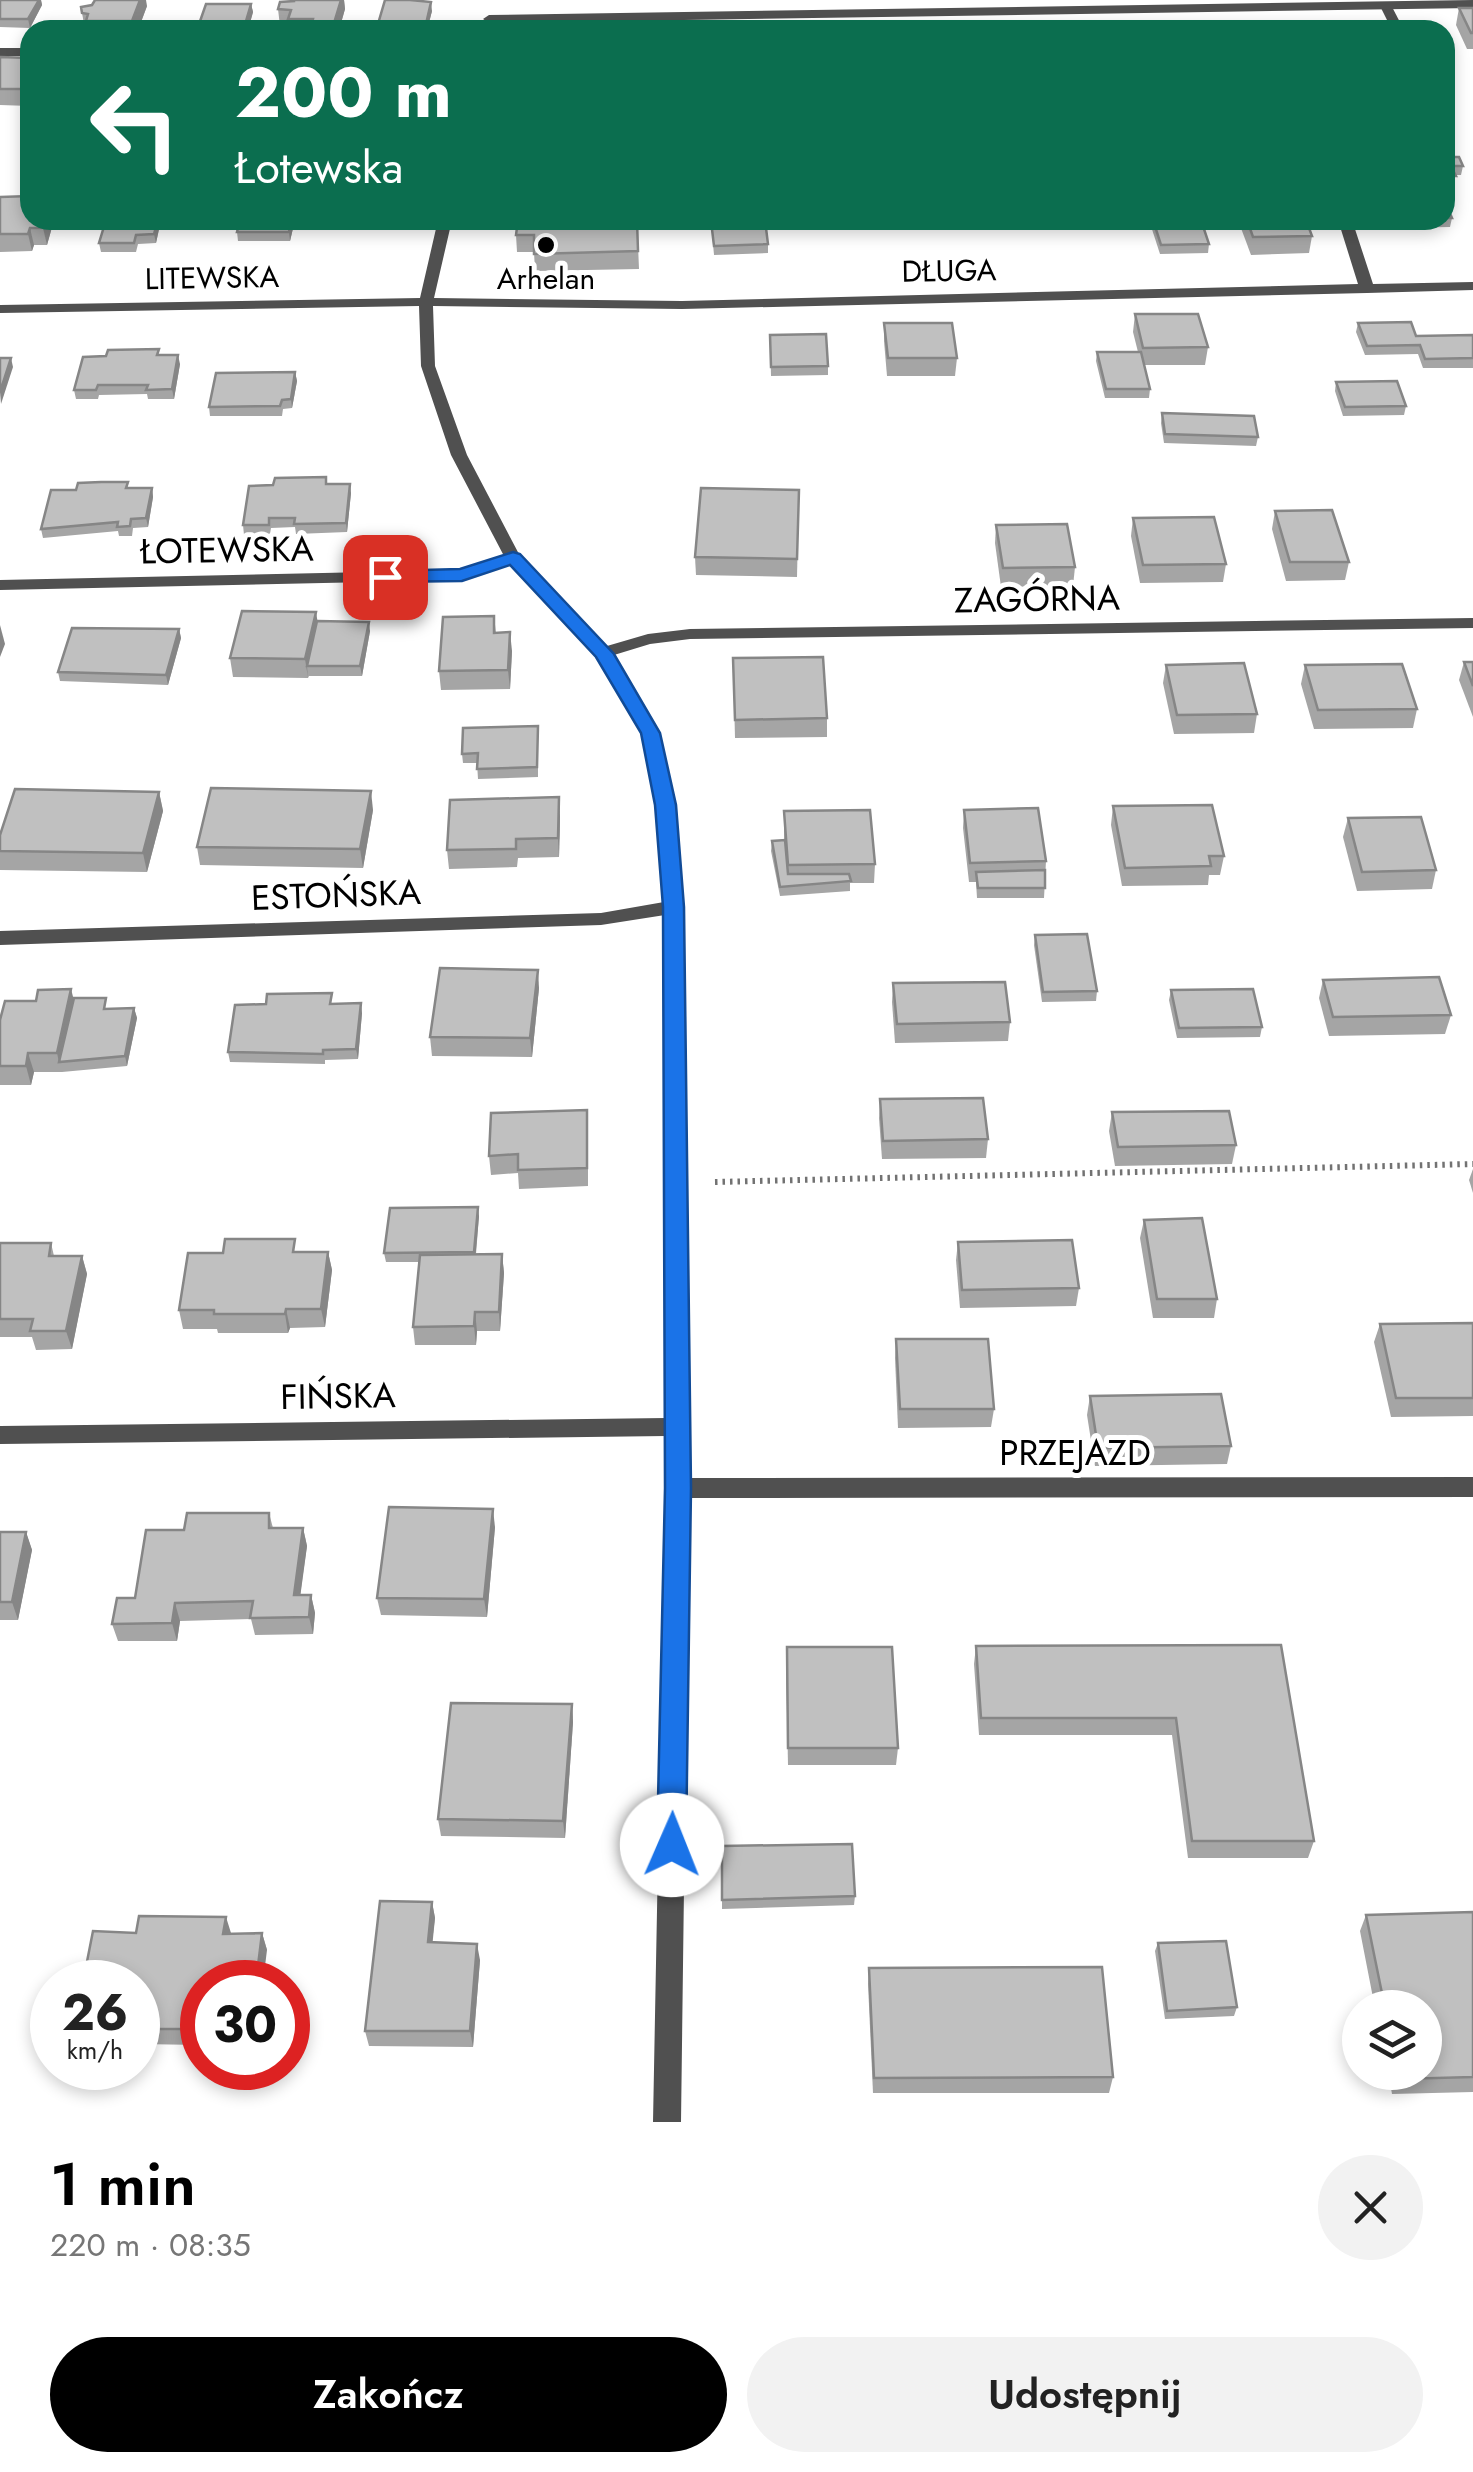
<!DOCTYPE html>
<html lang="pl">
<meta charset="utf-8">
<style>
body{margin:0;font-family:Jost,sans-serif;background:#f2f2f2;color:#222;height:100vh;display:flex;flex-direction:column;font-size:38px;white-space:nowrap}
*{box-sizing:border-box;margin:0}
p{font-size:32px;color:#767676}
.icon{flex:none;width:55px;height:55px;fill:none;stroke:currentColor;stroke-width:2;stroke-linecap:round;stroke-linejoin:round}
.map{position:relative;height:2122px;overflow:hidden}
.side{display:flex;flex-direction:column;background:#fff;flex:1}
.side>*{flex:none}
.top-card{position:absolute;left:20px;top:20px;width:1435px;height:210px;border-radius:30px;box-shadow:0 5px 15px #0003;background:#0b6e4f;color:#fff;overflow:hidden}
.buttons{position:absolute;left:1342px;top:1990px;display:grid;gap:20px}
.buttons a{display:grid;place-items:center;width:100px;height:100px;border-radius:50%;background:#fff;box-shadow:0 5px 15px #0003;font-size:50px}
.speed{position:absolute;left:30px;top:1960px;display:flex;gap:20px;font-size:50px;font-weight:700;text-align:center}
.speed>*{display:grid;place-content:center;width:130px;height:130px;border-radius:50%;background:#fff;box-shadow:0 5px 15px #0003;line-height:1}
.speed small{font-size:25px;font-weight:400}
.speed .limit{border:15px solid #d22;background:#fff;color:#111}
.pin{position:absolute;display:grid;place-items:center;width:85px;height:85px;color:#fff;margin:-42px;border-radius:20px;box-shadow:0 5px 15px #0006}
.me{position:absolute;width:110px;margin:-55px;rotate:1deg;stroke-linejoin:round;filter:drop-shadow(0 0 8px #0008)}
.turn{display:flex;align-items:center;gap:35px;height:210px;padding:0 50px;font-size:45px}
.turn .icon{width:130px;height:130px;stroke-width:2.5}
.turn b{display:block;font-size:70px;line-height:85px}
.round{display:grid;place-items:center;flex:none;width:105px;height:105px;border-radius:52px;background:#f2f2f2}
.headline{display:flex;align-items:center;justify-content:space-between;height:170px;padding:0 50px}
h1{font-size:60px;font-weight:600;line-height:75px;color:#000}
.button{display:flex;gap:20px;margin-top:auto;padding:20px 50px}
.button a{flex:1;height:115px;border-radius:60px;background:#000;color:#fff;font-size:40px;font-weight:600;line-height:115px;text-align:center}
.button a+a{background:#f2f2f2;color:#222}
.map>svg:first-child{display:block}
.lines{fill:none;stroke-linecap:round;stroke-linejoin:round}
.path{stroke:#727272;stroke-width:6;stroke-dasharray:2.5 5;stroke-linecap:butt}
.lane{fill:#505050;fill-rule:evenodd}
.street{fill:#505050;fill-rule:evenodd}
.wall{fill:#a5a5a5}
.shaded-wall{fill:#868686}
.building{fill:#c0c0c0;stroke:#868686;stroke-width:2.5}
.route{fill:#1a73e8;stroke:#114b97;stroke-width:2.5}
.poi-dot{fill:#000;stroke:#fff;stroke-width:4}
.labels{text-anchor:middle;stroke-width:10;stroke-linejoin:round;paint-order:stroke}
.far-street-label{font-size:30px;fill:#000;stroke:#fff}
.far-poi-label{font-size:30px;fill:#000;stroke:#fff}
.street-label{font-size:35px;fill:#000;stroke:#fff}
</style>
<div class="map">
<svg width="1473" height="2122" viewBox="0 0 1473 2122">
<rect width="100%" height="100%" fill="#fff"/>
<g class="lines">
<path class="path" d="M715,1182L1473,1164"/>
<path class="lane" d="M1382,3H1390L1404,30H1392L1380,6Z"/>
<g class="street">
<path d="M1473,0V8L489,23L483,19L489,15Z"/>
<rect x="0" y="48" width="30" height="8"/>
<path d="M438,220H452L434,298L682,301L1358,284L1338,220H1352L1373,284L1473,282V290L1367,293L682,309L433,306L435,366L467,455L520,556L607,646L648,634L690,629L1473,618V628L690,639L650,644L614,655L660,733L675,805L683,907L689,1478L1473,1477V1497L689,1498L681,2122H653L666,1436L0,1444V1426L666,1418L665,915L601,925L0,945V931L601,913L664,902L657,805L642,733L597,656L510,564L462,580L0,590V580L460,570L504,556L451,455L421,366L419,306L0,313V305L420,298Z"/>
</g>
</g>
<g class="wall">
<path d="M0,0H41L42,5L30,28L0,27Z"/>
<path d="M294,0H344L345,9L339,30H289L288,26H280L278,9Z"/>
<path d="M251,4L253,12L248,30H198V27Z"/>
<path d="M147,6L138,30H85L81,7Z"/>
<path d="M1459,8H1473V49H1467L1456,25Z"/>
<path d="M432,11L427,30H378V24Z"/>
<path d="M0,57L30,58V106L0,105Z"/>
<path d="M1445,157L1463,166L1461,175H1455L1454,185H1445Z"/>
<path d="M0,197L54,220L47,245H34L32,251L0,252Z"/>
<path d="M1445,202L1452,218L1450,227L1389,228L1386,220H1445Z"/>
<path d="M161,220L156,243L138,244L136,252H101L99,243Z"/>
<path d="M240,220H295L290,241H238L237,232Z"/>
<path d="M637,220L639,269L535,271L534,252H517L516,235Z"/>
<path d="M957,220H1014V229H958Z"/>
<path d="M1149,220H1201L1209,244L1208,253L1160,254Z"/>
<path d="M1238,220H1306L1312,236L1309,253L1251,255Z"/>
<path d="M711,221L768,244V253L714,255Z"/>
<path d="M1135,314L1208,347L1205,365H1144L1150,389L1149,398H1105L1096,361L1097,352H1138L1133,332Z"/>
<path d="M884,323L957,358L955,376H887L884,341Z"/>
<path d="M1358,323L1416,336L1473,335V368H1423L1418,354L1365,355L1356,332Z"/>
<path d="M770,335L828,366V375L771,376Z"/>
<path d="M160,355L180,364L174,399H148L147,394L99,395L98,399H76L74,390Z"/>
<path d="M295,372L297,381L292,408L283,409L282,416H210L209,407Z"/>
<path d="M1336,382L1406,406L1404,415L1343,416L1335,391Z"/>
<path d="M1162,413L1258,437L1256,446L1164,443L1161,423Z"/>
<path d="M327,484L351,493L347,532L296,534L295,527L271,528L270,534L244,535L243,525Z"/>
<path d="M129,488H152L153,497L148,527L133,528L132,536H119L118,531L43,538L41,529Z"/>
<path d="M799,490L797,577L696,575L695,557Z"/>
<path d="M1275,511L1349,562L1345,580L1286,581L1272,529Z"/>
<path d="M1133,518L1226,564L1223,582L1140,583L1131,536Z"/>
<path d="M996,525L1075,567L1073,586L1001,587L995,543Z"/>
<path d="M494,616L496,633L512,651L510,689L441,690L439,671Z"/>
<path d="M317,621L370,631L362,676H309L308,678L233,677L230,658Z"/>
<path d="M179,629L181,638L168,685L60,681L58,672Z"/>
<path d="M733,658L827,718V737L735,738Z"/>
<path d="M1464,662H1473V717L1459,680Z"/>
<path d="M1166,665L1257,714L1254,733L1174,734L1163,683Z"/>
<path d="M1305,665L1417,709L1413,728L1314,729L1301,684Z"/>
<path d="M538,735V777L478,779L477,763H463L462,754Z"/>
<path d="M159,792L163,811L147,872L0,870V835Z"/>
<path d="M1113,806L1224,856L1220,875H1209L1208,885L1122,886L1111,825Z"/>
<path d="M373,810L363,868L200,865L197,847Z"/>
<path d="M964,810L1046,861L1044,898H977L976,882H969L963,828Z"/>
<path d="M784,811L875,864L874,883H850V891L780,896L771,851L772,841L784,840Z"/>
<path d="M560,816L559,857L518,858L517,867L449,869L447,850Z"/>
<path d="M1348,818L1436,870L1432,889L1357,891L1343,837Z"/>
<path d="M1035,935L1097,991L1096,1001L1042,1002L1034,945Z"/>
<path d="M1323,980L1451,1015L1445,1034L1329,1036L1319,998Z"/>
<path d="M893,983L1010,1022L1008,1041L895,1043L892,1002Z"/>
<path d="M539,988L532,1057L432,1056L430,1037Z"/>
<path d="M1171,990L1262,1027L1260,1037L1177,1038L1169,1000Z"/>
<path d="M36,1001L108,1009L134,1008L137,1018L127,1066L62,1072H34L31,1085H0V1020Z"/>
<path d="M333,1003L362,1013L358,1059L325,1060V1064L230,1062L228,1052Z"/>
<path d="M880,1099L988,1139L986,1158L882,1159L879,1118Z"/>
<path d="M1112,1112L1236,1145L1232,1164L1115,1166L1109,1131Z"/>
<path d="M588,1129V1186L519,1189L518,1173L491,1175L489,1156Z"/>
<path d="M1473,1169V1193L1469,1180Z"/>
<path d="M479,1216L476,1254H502L504,1273L500,1331H477L476,1345H415L413,1327L419,1262H386L384,1253Z"/>
<path d="M1144,1220L1217,1299L1214,1318H1153L1140,1238Z"/>
<path d="M958,1242L1079,1288L1076,1306L960,1308L956,1260Z"/>
<path d="M0,1243H51L54,1256H82L87,1274L72,1349L36,1350L32,1337H0Z"/>
<path d="M298,1252H328L332,1270L325,1327L290,1328L288,1333H218L217,1329H183L179,1310Z"/>
<path d="M1473,1323V1416L1391,1417L1374,1342L1380,1324Z"/>
<path d="M896,1339L994,1409L991,1427L898,1428L895,1358Z"/>
<path d="M1090,1396L1231,1446L1227,1464L1095,1466L1087,1415Z"/>
<path d="M269,1513L273,1528H303L307,1546L300,1595H311L315,1613L313,1634L255,1635L251,1619L180,1621L177,1641H118L112,1624L135,1598L184,1530Z"/>
<path d="M495,1527L487,1617L381,1615L377,1598Z"/>
<path d="M0,1532H26L32,1550L18,1620H0Z"/>
<path d="M1281,1645L1314,1841L1308,1858H1188L1172,1735H979L974,1664L976,1646Z"/>
<path d="M786,1664L898,1748L896,1765H788Z"/>
<path d="M572,1704L573,1722L565,1838L441,1836L438,1819Z"/>
<path d="M722,1846L855,1896L854,1905L722,1909Z"/>
<path d="M432,1902L435,1918L432,1942L480,1960L473,2047L369,2046L365,2031Z"/>
<path d="M1473,1912V2092L1392,2094L1388,2072H1425V2008H1375L1360,1931L1366,1915Z"/>
<path d="M262,1933L267,1950L202,1982V2045L138,2044V1982L231,1934Z"/>
<path d="M1158,1943L1237,2007L1234,2016L1165,2019L1155,1951Z"/>
<path d="M869,1968L1113,2077L1109,2093H873L868,1984Z"/>
<path d="M207,2068H252V2070H208Z"/>
</g>
<g class="shaded-wall">
<path d="M39,0H41L42,5L30,28L28,19Z"/>
<path d="M140,0H146L147,6L138,30H133L132,21Z"/>
<path d="M341,0H344L345,9L339,30H335L334,23Z"/>
<path d="M431,2L432,11L427,30H406V28Z"/>
<path d="M251,4L253,12L248,30L246,21Z"/>
<path d="M45,220H54L47,245L43,228Z"/>
<path d="M158,220H161L156,243L154,234Z"/>
<path d="M291,220H295L290,241L289,232Z"/>
<path d="M30,228L34,245L32,251L28,234Z"/>
<path d="M178,355L180,364L174,399L172,389Z"/>
<path d="M11,358L13,367L1,404L0,392Z"/>
<path d="M295,372L297,381L292,408L291,399Z"/>
<path d="M350,484L351,493L347,532L346,523Z"/>
<path d="M152,488L153,497L148,527L146,518Z"/>
<path d="M316,612L319,630L307,666L308,678L305,659Z"/>
<path d="M369,622L370,631L362,676L360,666Z"/>
<path d="M0,625L5,644L0,657Z"/>
<path d="M179,629L181,638L168,685L166,675Z"/>
<path d="M510,632L512,651L510,689L508,670Z"/>
<path d="M371,791L373,810L363,868L360,849Z"/>
<path d="M159,792L163,811L147,872L143,853Z"/>
<path d="M559,797L560,816L559,857L558,838Z"/>
<path d="M538,970L539,988L532,1057L530,1038Z"/>
<path d="M71,989L76,1008L59,1062L57,1053Z"/>
<path d="M361,1003L362,1013L358,1059L356,1049Z"/>
<path d="M134,1008L137,1018L127,1066L125,1056Z"/>
<path d="M28,1053L34,1072L31,1085L26,1066Z"/>
<path d="M478,1207L479,1216L475,1261L474,1252Z"/>
<path d="M328,1252L332,1270L325,1327L321,1309Z"/>
<path d="M502,1254L504,1273L500,1331L499,1312Z"/>
<path d="M82,1256L87,1274L72,1349L66,1331Z"/>
<path d="M286,1309L290,1328L288,1333L285,1314Z"/>
<path d="M475,1312L477,1331L476,1345L474,1326Z"/>
<path d="M493,1509L495,1527L487,1617L484,1599Z"/>
<path d="M303,1528L307,1546L298,1613L294,1595Z"/>
<path d="M26,1532L32,1550L18,1620L12,1602Z"/>
<path d="M311,1595L315,1613L313,1634L309,1617Z"/>
<path d="M175,1603L180,1621L177,1641L172,1623Z"/>
<path d="M572,1704L573,1722L565,1838L563,1821Z"/>
<path d="M432,1902L435,1918L431,1958L428,1942Z"/>
<path d="M226,1917L231,1933L223,1934Z"/>
<path d="M262,1933L267,1950L263,1982H256Z"/>
<path d="M477,1944L480,1960L473,2047L470,2031Z"/>
</g>
<g class="building">
<path d="M0,0H39L28,19H0Z"/>
<path d="M95,0H140L132,21H86L88,14L82,13L81,7L92,5Z"/>
<path d="M294,0H341L334,23H312L313,19H288L291,10L278,9L280,2L294,1Z"/>
<path d="M385,0H410L431,2L426,24L406,28L378,24Z"/>
<path d="M206,4H251L246,21L236,22L234,27H198Z"/>
<path d="M1459,8H1473V33H1471Z"/>
<path d="M667,24V30H577L576,26Z"/>
<path d="M1294,27H1344L1345,30H1295Z"/>
<rect x="1165" y="29" width="50" height="1"/>
<path d="M0,57L30,58V89H0Z"/>
<path d="M1445,157H1459L1463,166H1451L1456,176H1445Z"/>
<path d="M30,196V220H45L43,228H30L28,234H0V197Z"/>
<path d="M1445,202L1452,218H1445Z"/>
<path d="M106,220H158L154,234L136,235L134,243H99Z"/>
<path d="M240,220H291L289,232H237Z"/>
<path d="M518,220H637L638,251L534,254V235H516Z"/>
<path d="M765,220L768,244L714,246L711,221Z"/>
<path d="M1153,220H1201L1209,244L1161,245Z"/>
<path d="M1247,220H1306L1312,236L1253,237Z"/>
<path d="M1135,314H1198L1208,347L1143,348Z"/>
<path d="M1411,322L1416,336L1473,335V358L1425,359L1420,345L1367,346L1358,323Z"/>
<path d="M884,323H952L957,358H888Z"/>
<path d="M826,334L828,366L771,367L770,335Z"/>
<path d="M159,349L157,355H178L172,389L146,390L148,385H98L96,390H74L83,357L106,356L108,350Z"/>
<path d="M1097,352H1141L1150,389H1106Z"/>
<path d="M0,358H11L0,392Z"/>
<path d="M295,372L291,399L282,400L280,406L209,407L216,373Z"/>
<path d="M1397,381L1406,406L1345,407L1336,382Z"/>
<path d="M1162,413L1254,416L1258,437L1165,434Z"/>
<path d="M326,477V484H350L346,523L294,524L295,518H269V525H243L249,486L273,485L275,478Z"/>
<path d="M101,482H128L126,488H152L146,518L131,519L130,526L117,527L118,522L41,529L51,490H76L78,483Z"/>
<path d="M701,488L799,490L797,559L695,557Z"/>
<path d="M1332,510L1349,562H1290L1275,511Z"/>
<path d="M1214,517L1226,564L1143,565L1133,518Z"/>
<path d="M1067,524L1075,567L1003,568L996,525Z"/>
<path d="M242,611L316,612L305,659L230,658Z"/>
<path d="M494,616V633L510,632L508,670L439,671L443,617Z"/>
<path d="M317,621L369,622L360,666H307Z"/>
<path d="M72,628L179,629L166,675L58,672Z"/>
<path d="M823,657L827,718L735,720L733,658Z"/>
<path d="M1464,662H1473V686Z"/>
<path d="M1244,663L1257,714L1177,715L1166,665Z"/>
<path d="M1402,664L1417,709L1318,710L1305,665Z"/>
<path d="M538,726L537,767L477,769L478,753L462,754L463,728Z"/>
<path d="M211,788L371,791L360,849L197,847Z"/>
<path d="M15,789L159,792L143,853L0,851V835Z"/>
<path d="M559,797L558,838L516,839V849L447,850L450,800Z"/>
<path d="M1212,805L1224,856H1209L1211,866L1125,868L1113,806Z"/>
<path d="M1038,808L1046,861L970,863L964,810Z"/>
<path d="M870,810L875,864L788,865L784,811Z"/>
<path d="M1421,817L1436,870L1362,872L1348,818Z"/>
<path d="M785,840L788,874H849L851,881L780,887L772,841Z"/>
<path d="M1045,870V888H978L976,872Z"/>
<path d="M1087,934L1097,991L1043,992L1035,935Z"/>
<path d="M440,968L538,970L530,1038L430,1037Z"/>
<path d="M1439,977L1451,1015L1333,1017L1323,980Z"/>
<path d="M1005,982L1010,1022L897,1024L893,983Z"/>
<path d="M71,989L57,1053H28L26,1066H0V1020L5,1001H36L38,990Z"/>
<path d="M1253,989L1262,1027L1179,1028L1171,990Z"/>
<path d="M332,993L330,1004L361,1003L356,1049L323,1050V1054L228,1052L235,1005L266,1004L267,994Z"/>
<path d="M74,998H106L104,1009L134,1008L125,1056L59,1062Z"/>
<path d="M983,1098L988,1139L883,1141L880,1099Z"/>
<path d="M587,1110V1168L518,1170V1154L489,1156L491,1113Z"/>
<path d="M1229,1111L1236,1145L1118,1147L1112,1112Z"/>
<path d="M478,1207L474,1252L384,1253L390,1208Z"/>
<path d="M1202,1218L1217,1299H1157L1144,1220Z"/>
<path d="M225,1239H295L293,1252H328L321,1309H286L285,1314H214V1310H179L188,1253H223Z"/>
<path d="M1072,1240L1079,1288L962,1290L958,1242Z"/>
<path d="M0,1243H51L49,1256H82L66,1331H30L33,1319H0Z"/>
<path d="M502,1254L499,1312H475L474,1326L413,1327L420,1255Z"/>
<path d="M1473,1323V1398H1396L1380,1324Z"/>
<path d="M896,1339H988L994,1409H900Z"/>
<path d="M1221,1394L1231,1446L1098,1448L1090,1396Z"/>
<path d="M389,1507L493,1509L484,1599L377,1598Z"/>
<path d="M187,1513H269V1528H303L294,1595H311L309,1617L250,1618L253,1601L175,1603L172,1623L112,1624L117,1598H135L146,1530H184Z"/>
<path d="M0,1532H26L12,1602H0Z"/>
<path d="M1281,1645L1314,1841H1192L1176,1718H981L976,1646Z"/>
<path d="M787,1647H892L898,1748H788Z"/>
<path d="M451,1703L572,1704L563,1821L438,1819Z"/>
<path d="M852,1844L855,1896L722,1900V1846Z"/>
<path d="M380,1901L432,1902L428,1942L477,1944L470,2031H365Z"/>
<path d="M1473,1912V2077L1399,2079L1398,2072H1425V2008H1385L1366,1915Z"/>
<path d="M139,1916L226,1917L223,1934L262,1933L256,1982H202V2029H138V1982H83L93,1931L136,1933Z"/>
<path d="M1226,1941L1237,2007L1167,2011L1158,1943Z"/>
<path d="M1102,1967L1113,2077L874,2078L869,1968Z"/>
</g>
<path class="route" d="M513,552L520,554L614,654L660,733L676,805L684,907L691,1488L686,1845L682,1854L672,1858L661,1854L657,1845L665,1488L663,907L655,805L641,733L596,657L510,565L462,581L385,582L375,577L385,571L460,569Z"/>
<circle class="poi-dot" cx="546" cy="245" r="10"/>
<g class="labels">
<g class="far-street-label">
<text transform="translate(949 271) rotate(-1)" y="10">DŁUGA</text>
<text transform="translate(212 278) rotate(-1)" y="10">LITEWSKA</text>
</g>
<g class="far-poi-label">
<text x="546" y="289">Arhelan</text>
</g>
<g class="street-label">
<text transform="translate(227 550) rotate(-1)" y="12">ŁOTEWSKA</text>
<text transform="translate(1037 599) rotate(-1)" y="12">ZAGÓRNA</text>
<text transform="translate(336 895) rotate(-2)" y="12">ESTOŃSKA</text>
<text transform="translate(338 1396) rotate(-1)" y="12">FIŃSKA</text>
<text x="1075" y="1465">PRZEJAZD</text>
</g>
</g>
</svg>
<div class="buttons">
<a><svg class="icon" aria-label="layers" viewBox="0 0 24 24"><path d="M12 4l9 5-9 5-9-5zM3 14l9 5 9-5"/></svg></a>
</div>
<div class="speed"><div>26<small>km/h</small></div><div class="limit">30</div></div>
<div class="pin" style="left:385px;top:577px;background:#d93025"><svg class="icon" aria-label="arrive" viewBox="0 0 24 24"><path d="M6 21V4h12l-3 4 3 4H6"/></svg></div>
<svg class="me" style="left:672px;top:1845px" viewBox="-20 -20 40 40"><circle r="19" fill="#fff"/><path d="M0-13L10 11 0 6-10 11z" fill="#1a73e8"/></svg>
<div class="top-card">
<div class="turn"><svg class="icon" aria-label="left" viewBox="0 0 24 24"><path d="M17 20v-9H6M10 6l-5 5 5 5"/></svg><div><b>200 m</b>Łotewska</div></div>
</div>
</div>
<section class="side">
<div class="headline"><div><h1>1 min</h1><p>220 m · 08:35</p></div><a class="round"><svg class="icon" aria-label="close" viewBox="0 0 24 24"><path d="M6 6l12 12M18 6L6 18"/></svg></a></div>
<div class="button"><a>Zakończ</a><a>Udostępnij</a></div>
</section>
